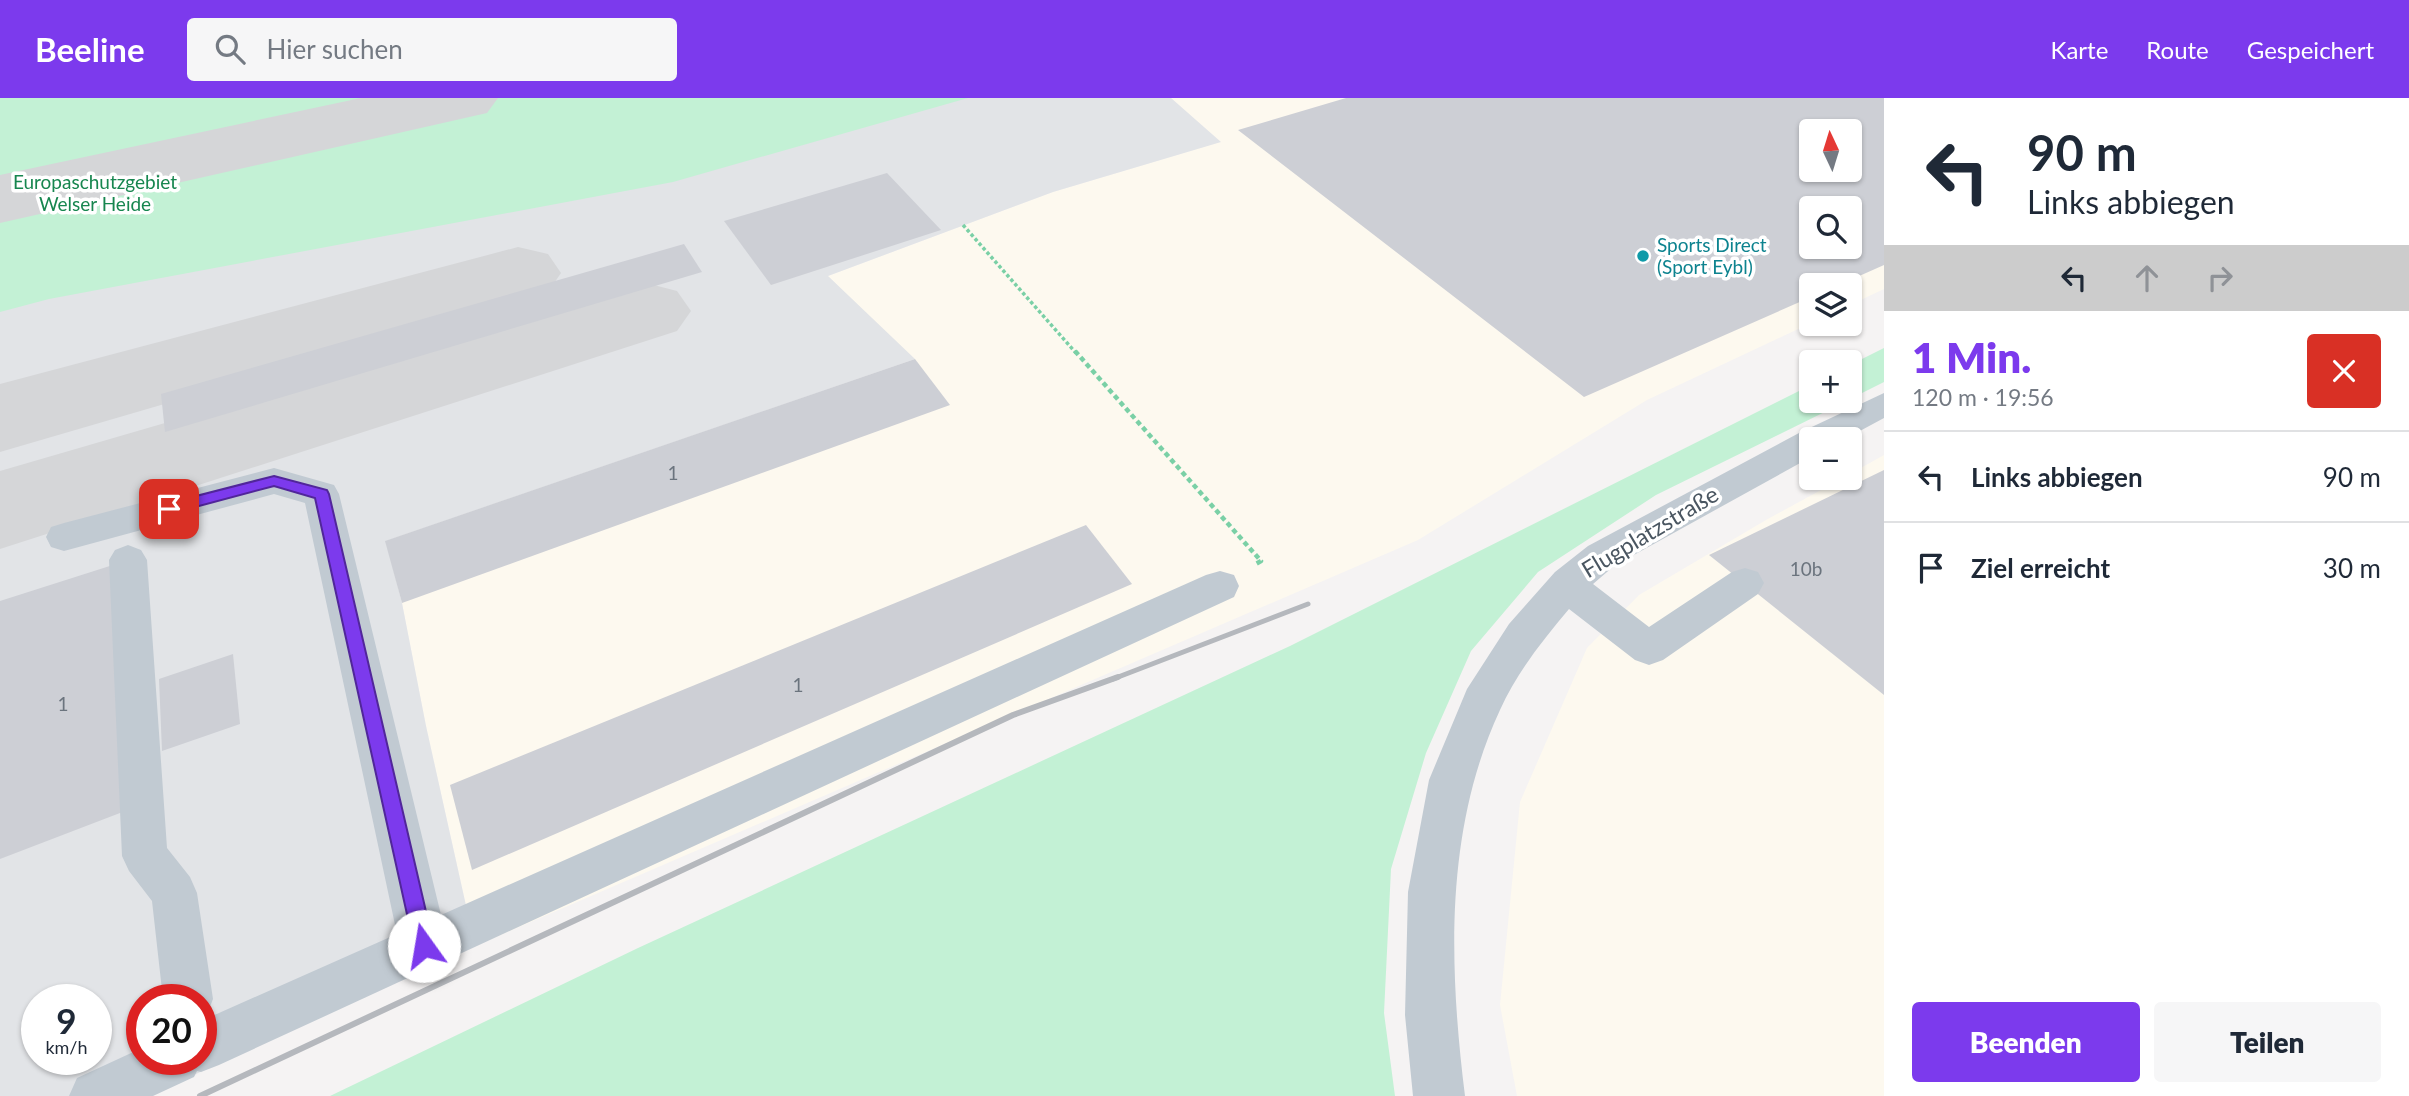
<!DOCTYPE html>
<html lang="de">
<meta charset="utf-8">
<style>
body{margin:0;font-family:Lato,sans-serif;background:#f6f6f7;color:#1f2937;height:100vh;display:flex;flex-direction:column;font-size:26px;white-space:nowrap}
*{box-sizing:border-box;margin:0}
p{font-size:23px;color:#747a83}
.icon{flex:none;width:38px;height:38px;fill:none;stroke:currentColor;stroke-width:2;stroke-linecap:round;stroke-linejoin:round}
.map{position:relative;flex:1;overflow:hidden}
.panel{display:flex;flex-direction:column;background:#fff;width:525px}
.panel>*{flex:none}
.top-card{background:#fff;color:#1f2937;overflow:hidden}
.needle{width:46px;rotate:356deg}
.controls{position:absolute;left:1799px;top:21px;display:grid;gap:14px}
.controls a{display:grid;place-items:center;width:63px;height:63px;border-radius:7px;background:#fff;box-shadow:0 2px 5px #0004;font-size:35px}
.speed{position:absolute;left:21px;top:886px;display:flex;gap:14px;font-size:35px;font-weight:700;text-align:center}
.speed>*{display:grid;place-content:center;width:91px;height:91px;border-radius:50%;background:#fff;box-shadow:0 2px 5px #0004;line-height:1}
.speed small{font-size:18px;font-weight:400}
.speed .limit{border:10px solid #d22;background:#fff;color:#111}
.pin{position:absolute;display:grid;place-items:center;width:60px;height:60px;color:#fff;margin:-30px;border-radius:14px;box-shadow:0 4px 10px #0006}
.me{position:absolute;width:77px;margin:-38px;rotate:347deg;stroke-linejoin:round;filter:drop-shadow(0 0 5px #0008)}
.turn{display:flex;align-items:center;gap:24px;height:147px;padding:0 28px;font-size:32px}
.turn .icon{width:91px;height:91px;stroke-width:2.5}
.turn b{display:block;font-size:49px;line-height:60px}
.lanes{display:flex;align-items:center;height:66px;padding:0 28px;background:#0003;justify-content:center;gap:35px;direction:ltr}
.lanes .off{opacity:.35}
.round{display:grid;place-items:center;flex:none;width:74px;height:74px;border-radius:7px;background:#f6f6f7}
.head{display:flex;align-items:center;justify-content:space-between;height:119px;padding:0 28px}
h1{font-size:42px;font-weight:800;line-height:52px;color:#7c3aed}
.button{display:flex;gap:14px;margin-top:auto;padding:14px 28px}
.button a{flex:1;height:80px;border-radius:7px;background:#7c3aed;color:#fff;font-size:28px;font-weight:800;line-height:80px;text-align:center}
.button a+a{background:#f6f6f7;color:#1f2937}
ul{padding:0;list-style:none}
li{display:flex;align-items:center;gap:21px;height:91px;padding:0 28px;border-top:2px solid #e0e1e3}
li div{flex:1}
li b{display:block;font-size:26px}
li em{font-style:normal}
header{display:flex;align-items:center;gap:42px;box-sizing:border-box;height:98px;padding:0 35px;background:#7c3aed;color:#fff}
header strong{font-size:33px}
nav{display:flex;gap:38px;margin-inline-start:auto;font-size:24px}
.search{width:490px;height:63px;background:#f6f6f7;display:flex;align-items:center;gap:18px;box-sizing:border-box;padding:0 24px;border-radius:7px;color:#747a83;font-size:26px}
main{display:flex;flex:1;min-height:0}
.map>svg:first-child{display:block}
.commercial{fill:#fdf9ef;fill-rule:evenodd}
.airport{fill:#e2e4e7;fill-rule:evenodd}
.green{fill:#c3f1d5}
.lines{fill:none;stroke-linecap:round;stroke-linejoin:round}
.taxiway{fill:#d5d6d8;fill-rule:evenodd}
.building{fill:#cdcfd5;fill-rule:evenodd}
.path-far1{stroke:#7ad0a6;stroke-width:3.5;stroke-dasharray:3.5 2.5;stroke-linecap:butt}
.path{stroke:#7ad0a6;stroke-width:4.5;stroke-dasharray:5 3.5;stroke-linecap:butt}
.minor{fill:#c1cad2;fill-rule:evenodd}
.rail-far1{stroke:#b5b8bd;stroke-width:5}
.rail{stroke:#b5b8bd;stroke-width:6}
.route{fill:#7c3aed;stroke:#51269a;stroke-width:2}
.culture-dot{fill:#0f9aa8;stroke:#fff;stroke-width:2.5}
.labels{text-anchor:middle;stroke-width:7;stroke-linejoin:round;paint-order:stroke}
.far-park-label{font-size:19px;fill:#17864f;stroke:#fff}
.far-culture-label{font-size:19px;fill:#0d838f;stroke:#fff;text-anchor:start}
.number-label{font-size:19px;fill:#6b747e}
.street-label{font-size:23px;fill:#4a5661;stroke:#fff}
</style>
<header>
<strong>Beeline</strong>
<div class="search"><svg class="icon" aria-label="search" viewBox="0 0 24 24"><circle cx="10" cy="10" r="6"/><path d="M15 15l6 6"/></svg>Hier suchen</div>
<nav><a>Karte</a><a>Route</a><a>Gespeichert</a></nav>
</header>
<main>
<div class="map">
<svg width="1884" height="998" viewBox="0 0 1884 998">
<rect width="100%" height="100%" fill="#f5f3f3"/>
<g class="commercial">
<path d="M1171,0H1884V191L1850,207V187H1811V225L1647,302L1418,442L475,848L426,628L402,505L385,443L914,262L828,178L1053,94L1220,44ZM1811,33H1850V72H1811ZM1811,110H1850V149H1811Z"/>
<path d="M1884,357V998H1517L1500,907L1520,704L1587,550L1639,497L1766,422L1843,380H1850V376Z"/>
</g>
<path class="airport" d="M0,0H1171L1221,44L1053,94L828,178L915,261L386,443L402,505L426,628L475,848L148,998H0ZM37,901H96V961H37ZM142,901H201V961H142Z"/>
<g class="green">
<path d="M0,0H968L673,84L49,201L0,214Z"/>
<path d="M1884,250V284L1850,301V267Z"/>
<path d="M1811,287V303H1847L1656,397L1538,474L1471,553L1426,655L1391,771L1384,915L1395,998H330L638,850L1290,548Z"/>
</g>
<g class="lines">
<g class="taxiway">
<path d="M361,0H498L487,15L0,125V77Z"/>
<path d="M518,149L548,156L561,175L548,194L0,354V286Z"/>
<path d="M646,185L677,193L691,213L677,233L0,451V373Z"/>
</g>
</g>
<g class="building">
<path d="M1346,0H1884V167L1839,187H1811V199L1584,299L1238,32ZM1811,33H1850V72H1811ZM1811,110H1850V149H1811Z"/>
<path d="M887,75L941,132L771,187L724,123Z"/>
<path d="M684,146L702,174L165,334L161,296Z"/>
<path d="M915,261L950,307L402,505L385,443Z"/>
<path d="M1884,372V597L1709,457Z"/>
<path d="M1086,427L1132,486L472,772L450,687Z"/>
<path d="M116,466L133,710L0,761V503Z"/>
<path d="M233,556L240,626L162,653L159,581Z"/>
</g>
<g class="lines">
<path class="path-far1" d="M963,127L1076,255"/>
<path class="path" d="M1075,253L1261,463L1254,467"/>
<g class="minor">
<path d="M1884,295V320L1845,341H1811V359L1614,468L1593,486L1649,529L1732,474L1745,470L1758,474L1764,485L1758,496L1663,562L1649,567L1635,562L1569,511C1543,542 1517,574 1500,612C1444,732 1449,869 1465,998H1413L1405,917L1408,794L1429,682L1467,591L1509,526L1555,474L1588,448L1799,335Z"/>
<path d="M274,370L334,387L339,396L441,817L1206,477L1220,473L1234,477L1239,488L1234,499L219,967L201,974L197,973L194,979L153,998H69L77,980L142,950V961H201V923L397,836L305,405L274,396L64,453L51,449L46,439L51,429L64,425Z"/>
<path d="M128,447L141,452L147,462L167,750L190,779L197,795L213,901L206,919L201,920V901H163L152,803L129,773L122,758L109,462L115,452Z"/>
</g>
<path class="rail-far1" d="M1113,581L1308,506"/>
<path class="rail" d="M200,998L1013,617L1118,579"/>
</g>
<path class="route" d="M274,378L327,392L329,396L434,848L431,855L424,858L417,855L414,848L315,400L274,388L169,416L161,411L169,405Z"/>
<circle class="culture-dot" cx="1643" cy="158" r="7"/>
<g class="labels">
<g class="far-park-label">
<text x="95" y="91">Europaschutzgebiet<tspan x="95" dy="22">Welser Heide</tspan></text>
</g>
<g class="far-culture-label">
<text x="1657" y="154">Sports Direct<tspan x="1657" dy="22">(Sport Eybl)</tspan></text>
</g>
<g class="number-label">
<text x="673" y="382">1</text>
<text x="1806" y="478">10b</text>
<text x="798" y="594">1</text>
<text x="63" y="613">1</text>
</g>
<g class="street-label">
<text transform="translate(1650 434) rotate(-31)" y="8">Flugplatzstraße</text>
</g>
</g>
</svg>
<div class="controls">
<a><svg class="needle" viewBox="-14 -14 28 28"><path d="M0-13l5 13h-10z" fill="#e53935"/><path d="M0 13l5-13h-10z" fill="#747a83"/></svg></a>
<a><svg class="icon" aria-label="search" viewBox="0 0 24 24"><circle cx="10" cy="10" r="6"/><path d="M15 15l6 6"/></svg></a>
<a><svg class="icon" aria-label="layers" viewBox="0 0 24 24"><path d="M12 4l9 5-9 5-9-5zM3 14l9 5 9-5"/></svg></a>
<a>+</a>
<a>−</a>
</div>
<div class="speed"><div>9<small>km/h</small></div><div class="limit">20</div></div>
<div class="pin" style="left:169px;top:411px;background:#d93025"><svg class="icon" aria-label="arrive" viewBox="0 0 24 24"><path d="M6 21V4h12l-3 4 3 4H6"/></svg></div>
<svg class="me" style="left:424px;top:848px" viewBox="-20 -20 40 40"><circle r="19" fill="#fff"/><path d="M0-13L10 11 0 6-10 11z" fill="#7c3aed"/></svg>
</div>
<section class="panel">
<div class="top-card">
<div class="turn"><svg class="icon" aria-label="left" viewBox="0 0 24 24"><path d="M17 20v-9H6M10 6l-5 5 5 5"/></svg><div><b>90 m</b>Links abbiegen</div></div>
<div class="lanes"><svg class="icon" aria-label="left" viewBox="0 0 24 24"><path d="M17 20v-9H6M10 6l-5 5 5 5"/></svg><svg class="icon off" aria-label="ahead" viewBox="0 0 24 24"><path d="M12 20V5M6 11l6-6 6 6"/></svg><svg class="icon off" aria-label="right" viewBox="0 0 24 24"><path d="M7 20v-9h11M14 6l5 5-5 5"/></svg></div>
</div>
<div class="head"><div><h1>1 Min.</h1><p>120 m · 19:56</p></div><a class="round" style="background:#d93025;color:#fff"><svg class="icon" aria-label="close" viewBox="0 0 24 24"><path d="M6 6l12 12M18 6L6 18"/></svg></a></div>
<ul>
<li><svg class="icon" aria-label="left" viewBox="0 0 24 24"><path d="M17 20v-9H6M10 6l-5 5 5 5"/></svg><div><b>Links abbiegen</b></div><em>90 m</em></li>
<li><svg class="icon" aria-label="arrive" viewBox="0 0 24 24"><path d="M6 21V4h12l-3 4 3 4H6"/></svg><div><b>Ziel erreicht</b></div><em>30 m</em></li>
</ul>
<div class="button"><a>Beenden</a><a>Teilen</a></div>
</section>
</main>
